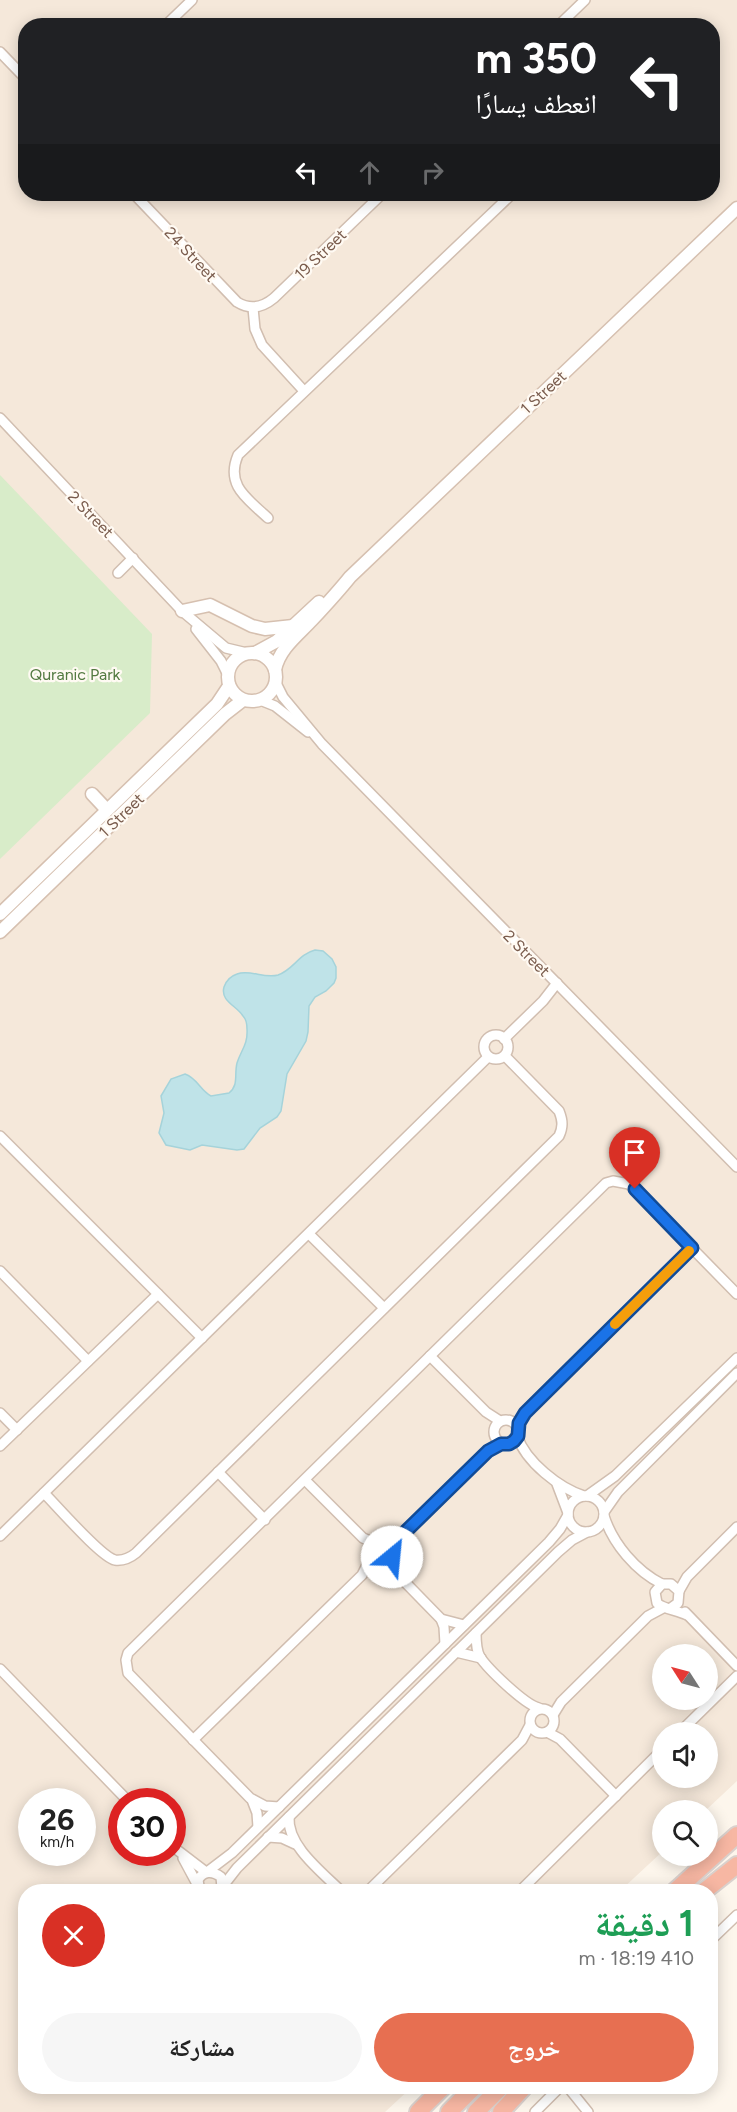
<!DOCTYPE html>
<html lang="ar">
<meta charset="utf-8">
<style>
body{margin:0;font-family:Figtree,"Noto Naskh Arabic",sans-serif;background:#f6f6f6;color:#222;direction:rtl;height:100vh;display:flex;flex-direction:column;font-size:22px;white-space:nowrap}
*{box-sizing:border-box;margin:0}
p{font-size:20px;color:#767676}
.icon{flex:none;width:33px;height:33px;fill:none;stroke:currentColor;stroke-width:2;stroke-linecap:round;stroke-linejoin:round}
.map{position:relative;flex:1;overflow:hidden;direction:ltr}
.drawer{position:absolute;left:18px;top:1884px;width:700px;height:210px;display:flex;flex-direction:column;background:#fff;border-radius:24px;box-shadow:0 3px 15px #0003;direction:rtl}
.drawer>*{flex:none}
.top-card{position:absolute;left:18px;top:18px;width:702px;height:183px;border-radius:24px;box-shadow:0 3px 15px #0003;direction:rtl;background:#202124;color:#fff;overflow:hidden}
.needle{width:39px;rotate:306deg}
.buttons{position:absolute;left:652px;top:1644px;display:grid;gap:12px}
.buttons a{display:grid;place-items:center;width:66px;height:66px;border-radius:50%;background:#fff;box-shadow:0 3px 15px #0003;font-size:30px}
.speed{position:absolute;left:18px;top:1788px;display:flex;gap:12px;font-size:30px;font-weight:700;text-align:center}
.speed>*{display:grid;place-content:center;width:78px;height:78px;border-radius:50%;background:#fff;box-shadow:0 3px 15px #0003;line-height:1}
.speed small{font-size:15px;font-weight:400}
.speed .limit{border:9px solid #d22;background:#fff;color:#111}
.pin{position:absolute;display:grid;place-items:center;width:51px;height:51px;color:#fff;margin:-62px -26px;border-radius:50% 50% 50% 0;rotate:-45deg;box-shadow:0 0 6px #0007}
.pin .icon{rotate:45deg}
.me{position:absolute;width:66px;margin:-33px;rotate:28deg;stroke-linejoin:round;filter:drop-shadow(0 0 4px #0008)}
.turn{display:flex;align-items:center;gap:21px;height:126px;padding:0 24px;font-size:27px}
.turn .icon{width:78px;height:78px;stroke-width:2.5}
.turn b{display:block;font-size:42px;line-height:51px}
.lanes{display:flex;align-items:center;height:57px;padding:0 24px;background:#0003;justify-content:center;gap:30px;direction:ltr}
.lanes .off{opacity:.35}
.round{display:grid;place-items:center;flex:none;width:63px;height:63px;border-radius:32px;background:#f6f6f6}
.head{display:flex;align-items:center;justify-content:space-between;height:102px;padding:0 24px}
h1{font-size:36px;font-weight:700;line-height:45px;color:#1e9e55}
.action{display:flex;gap:12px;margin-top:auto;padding:12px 24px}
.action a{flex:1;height:69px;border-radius:36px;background:#e76f51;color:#fff;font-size:24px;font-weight:700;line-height:69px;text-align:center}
.action a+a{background:#f6f6f6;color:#222}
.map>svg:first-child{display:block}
.residential{fill:#f5e8da;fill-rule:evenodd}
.green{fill:#d8ecc9}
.water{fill:#bfe3e8;stroke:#a5d3da;stroke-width:1.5}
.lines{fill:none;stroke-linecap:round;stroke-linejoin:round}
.street-casing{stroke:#d1beb0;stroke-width:12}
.secondary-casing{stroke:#d6c0b0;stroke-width:15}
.highway-casing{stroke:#dad1cd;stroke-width:20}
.street{stroke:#fff;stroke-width:9}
.secondary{stroke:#fff;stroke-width:12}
.highway{stroke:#f7b7a3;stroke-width:16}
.route-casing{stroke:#114b97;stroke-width:15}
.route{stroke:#1a73e8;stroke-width:10}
.slow{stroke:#f59e0b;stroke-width:10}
.labels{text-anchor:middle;stroke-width:4.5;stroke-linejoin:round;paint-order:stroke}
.street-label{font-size:16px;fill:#7a5c4d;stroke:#fffaf3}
.park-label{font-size:16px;fill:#537a41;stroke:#fffaf3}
</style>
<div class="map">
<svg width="737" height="2112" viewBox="0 0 737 2112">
<rect width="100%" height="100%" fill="#fdf6ec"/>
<path class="residential" d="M0,0H737V1781L706,1810H663V1851L620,1891L26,1892V2086L412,2087L385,2112H0ZM26,26H712V194H26ZM663,1654H708V1700H663ZM663,1732H708V1778H663ZM32,1802H82V1852H32ZM122,1802H172V1852H122Z"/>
<path class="green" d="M0,475L152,634L150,713L0,859Z"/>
<path class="water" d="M315,950L323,951L332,959L336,967V978L334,983L326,991L315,997L309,1006L308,1032L306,1041L287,1074L281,1111L277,1117L260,1128L244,1149L237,1150L202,1145L190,1150L166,1145L159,1133L164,1113L161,1096L171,1079L185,1074C197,1078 200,1090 211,1096L229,1093C239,1085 234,1075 237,1063C241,1050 248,1045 247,1029C247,1024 246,1019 243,1016C237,1006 220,1001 224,987C226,981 231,976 237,974C250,969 264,979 278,975C293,970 299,954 315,950Z"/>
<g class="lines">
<g class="street-casing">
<g id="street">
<path d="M165,26L192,0"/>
<path d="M558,26L585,0"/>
<path d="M0,52L26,79"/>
<path d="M134,194L237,302C250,310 262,308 274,298L382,194"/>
<path d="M253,308L255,329L262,345L304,391"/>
<path d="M0,418L182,611L226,648L247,653"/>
<path d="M268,518C248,499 225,486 238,455L512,194"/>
<path d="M118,573L133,558"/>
<path d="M196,629L221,661L228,675"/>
<path d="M276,683L283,697L322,744L737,1167"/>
<path d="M260,700L275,706L308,732"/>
<circle cx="496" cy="1047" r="12"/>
<path d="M504,1039L543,1001L557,983"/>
<path d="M0,1136L202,1338"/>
<path d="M309,1234L384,1308"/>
<path d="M0,1271L88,1361"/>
<path d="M430,1356L486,1412L500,1421"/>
<path d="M0,1413L17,1430"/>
<circle cx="506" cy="1432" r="12"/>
<path d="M517,1428L524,1413L692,1248"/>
<path d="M517,1436C526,1462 559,1488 584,1496"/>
<path d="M0,1446L158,1294"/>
<path d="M218,1472L265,1520"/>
<path d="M305,1480L363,1538L377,1544"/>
<path d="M557,1484L568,1513"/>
<path d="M44,1493C57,1506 101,1557 115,1560C124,1561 130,1558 136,1553L559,1136C563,1127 563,1121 559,1111L505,1056"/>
<path d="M587,1496L615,1476L737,1358"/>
<circle cx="586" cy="1514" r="18"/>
<path d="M604,1512L618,1492L737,1373"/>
<path d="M604,1516C613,1544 636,1571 662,1584"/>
<path d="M0,1536L488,1057"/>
<circle cx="380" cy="1556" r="12"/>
<path d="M391,1553L399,1538L487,1451L501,1444"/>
<path d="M391,1559L398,1575L441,1619L464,1625"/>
<path d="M679,1591L687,1577L737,1527"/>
<path d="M671,1608L678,1603L679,1591L671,1584H662L655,1592L657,1603C663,1609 677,1610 687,1615"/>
<path d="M685,1612L737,1666"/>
<path d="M441,1619L444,1627L445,1644"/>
<path d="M476,1633C476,1641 476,1650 480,1657C488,1669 525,1705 539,1708"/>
<path d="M456,1652L481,1658"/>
<path d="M0,1669L129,1802"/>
<circle cx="542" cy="1721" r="12"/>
<path d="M553,1715L561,1702L648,1616L663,1608"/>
<path d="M547,1732L560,1739L616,1796"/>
<path d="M680,1732L737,1676"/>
<path d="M193,1740L362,1575L369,1561"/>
<path d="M252,1800L257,1813L258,1827"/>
<path d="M279,1807L265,1806L250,1798L128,1673L126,1660L128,1653L606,1183L613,1181L629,1184L737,1294"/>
<path d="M289,1817C287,1846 322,1872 342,1892"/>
<path d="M268,1837L282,1838L295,1844"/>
<path d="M172,1846L206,1872"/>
<path d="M183,1858L197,1884"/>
<path d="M207,1872L232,1853L549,1542L560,1529L568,1515"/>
<path d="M223,1886L237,1868L558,1552L572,1540L587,1532"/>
<path d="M200,1892L198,1880C203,1871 212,1870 221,1877L222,1888"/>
<path d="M367,1892L522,1740L530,1725"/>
<path d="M519,1892L663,1749"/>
<path d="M711,1940L737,1915"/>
<path d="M567,2086L588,2112"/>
<path d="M535,2112L561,2086"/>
</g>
</g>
<g class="secondary-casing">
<g id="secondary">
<path d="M182,611L210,605L252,626L265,629L293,626"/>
<circle cx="252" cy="677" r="24"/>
<path d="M255,653L277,641L319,602"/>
<path d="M275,670C279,649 298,635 312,620C325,606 338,592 350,577L737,208"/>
<path d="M92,794L107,810"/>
<path d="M0,914L217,704L229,686"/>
<path d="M0,932L225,714L243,700"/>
</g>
</g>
<g class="highway-casing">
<g id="highway">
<path d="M674,1892L737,1835"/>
<path d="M703,1892L737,1865"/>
<path d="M418,2112L444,2086"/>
<path d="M449,2112L475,2086"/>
<path d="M476,2112L502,2086"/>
<path d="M501,2112L525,2086"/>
</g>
</g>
<use href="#street" class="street"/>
<use href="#secondary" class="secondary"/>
<use href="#highway" class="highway"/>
</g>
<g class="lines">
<g class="route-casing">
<path id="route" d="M392,1557L391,1553L399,1538L488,1451L501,1444H509L514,1441L518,1436L519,1423L525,1413L692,1248L635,1189"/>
</g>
<use href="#route" class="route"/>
<path class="slow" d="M615,1324L689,1251"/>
</g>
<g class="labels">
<g class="street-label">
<text transform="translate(191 254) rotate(47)" y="6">24 Street</text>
<text transform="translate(320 254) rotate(-44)" y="6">19 Street</text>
<text transform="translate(543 392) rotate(-43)" y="6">1 Street</text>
<text transform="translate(91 514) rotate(46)" y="6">2 Street</text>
<text transform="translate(121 815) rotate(-44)" y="6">1 Street</text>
<text transform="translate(527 953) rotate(45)" y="6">2 Street</text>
</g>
<g class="park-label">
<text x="75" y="680">Quranic Park</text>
</g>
</g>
</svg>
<div class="buttons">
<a><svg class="needle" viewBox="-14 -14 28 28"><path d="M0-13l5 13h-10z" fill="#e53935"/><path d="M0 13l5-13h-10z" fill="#767676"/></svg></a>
<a><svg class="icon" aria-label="sound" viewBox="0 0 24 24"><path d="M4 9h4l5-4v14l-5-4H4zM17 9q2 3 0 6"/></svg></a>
<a><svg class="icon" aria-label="search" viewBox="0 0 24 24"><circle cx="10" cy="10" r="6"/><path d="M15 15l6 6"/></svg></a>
</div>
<div class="speed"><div>26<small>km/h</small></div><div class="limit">30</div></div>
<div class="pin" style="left:635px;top:1189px;background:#d93025"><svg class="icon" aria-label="arrive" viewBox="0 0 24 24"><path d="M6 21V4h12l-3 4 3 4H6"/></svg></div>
<svg class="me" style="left:392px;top:1557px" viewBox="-20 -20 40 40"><circle r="19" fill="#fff"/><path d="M0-13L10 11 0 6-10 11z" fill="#1a73e8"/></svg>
<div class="top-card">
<div class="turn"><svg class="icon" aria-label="left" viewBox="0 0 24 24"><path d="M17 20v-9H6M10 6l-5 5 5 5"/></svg><div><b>350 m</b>انعطف يسارًا</div></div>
<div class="lanes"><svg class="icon" aria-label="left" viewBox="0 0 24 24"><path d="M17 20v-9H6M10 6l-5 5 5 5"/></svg><svg class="icon off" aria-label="ahead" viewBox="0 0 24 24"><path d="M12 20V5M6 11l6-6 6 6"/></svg><svg class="icon off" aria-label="right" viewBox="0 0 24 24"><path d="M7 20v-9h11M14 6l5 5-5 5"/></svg></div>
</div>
<section class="drawer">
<div class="head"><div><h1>1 دقيقة</h1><p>410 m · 18:19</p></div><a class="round" style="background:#d93025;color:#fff"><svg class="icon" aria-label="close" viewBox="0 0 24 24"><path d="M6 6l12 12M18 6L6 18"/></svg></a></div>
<div class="action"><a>خروج</a><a>مشاركة</a></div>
</section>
</div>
